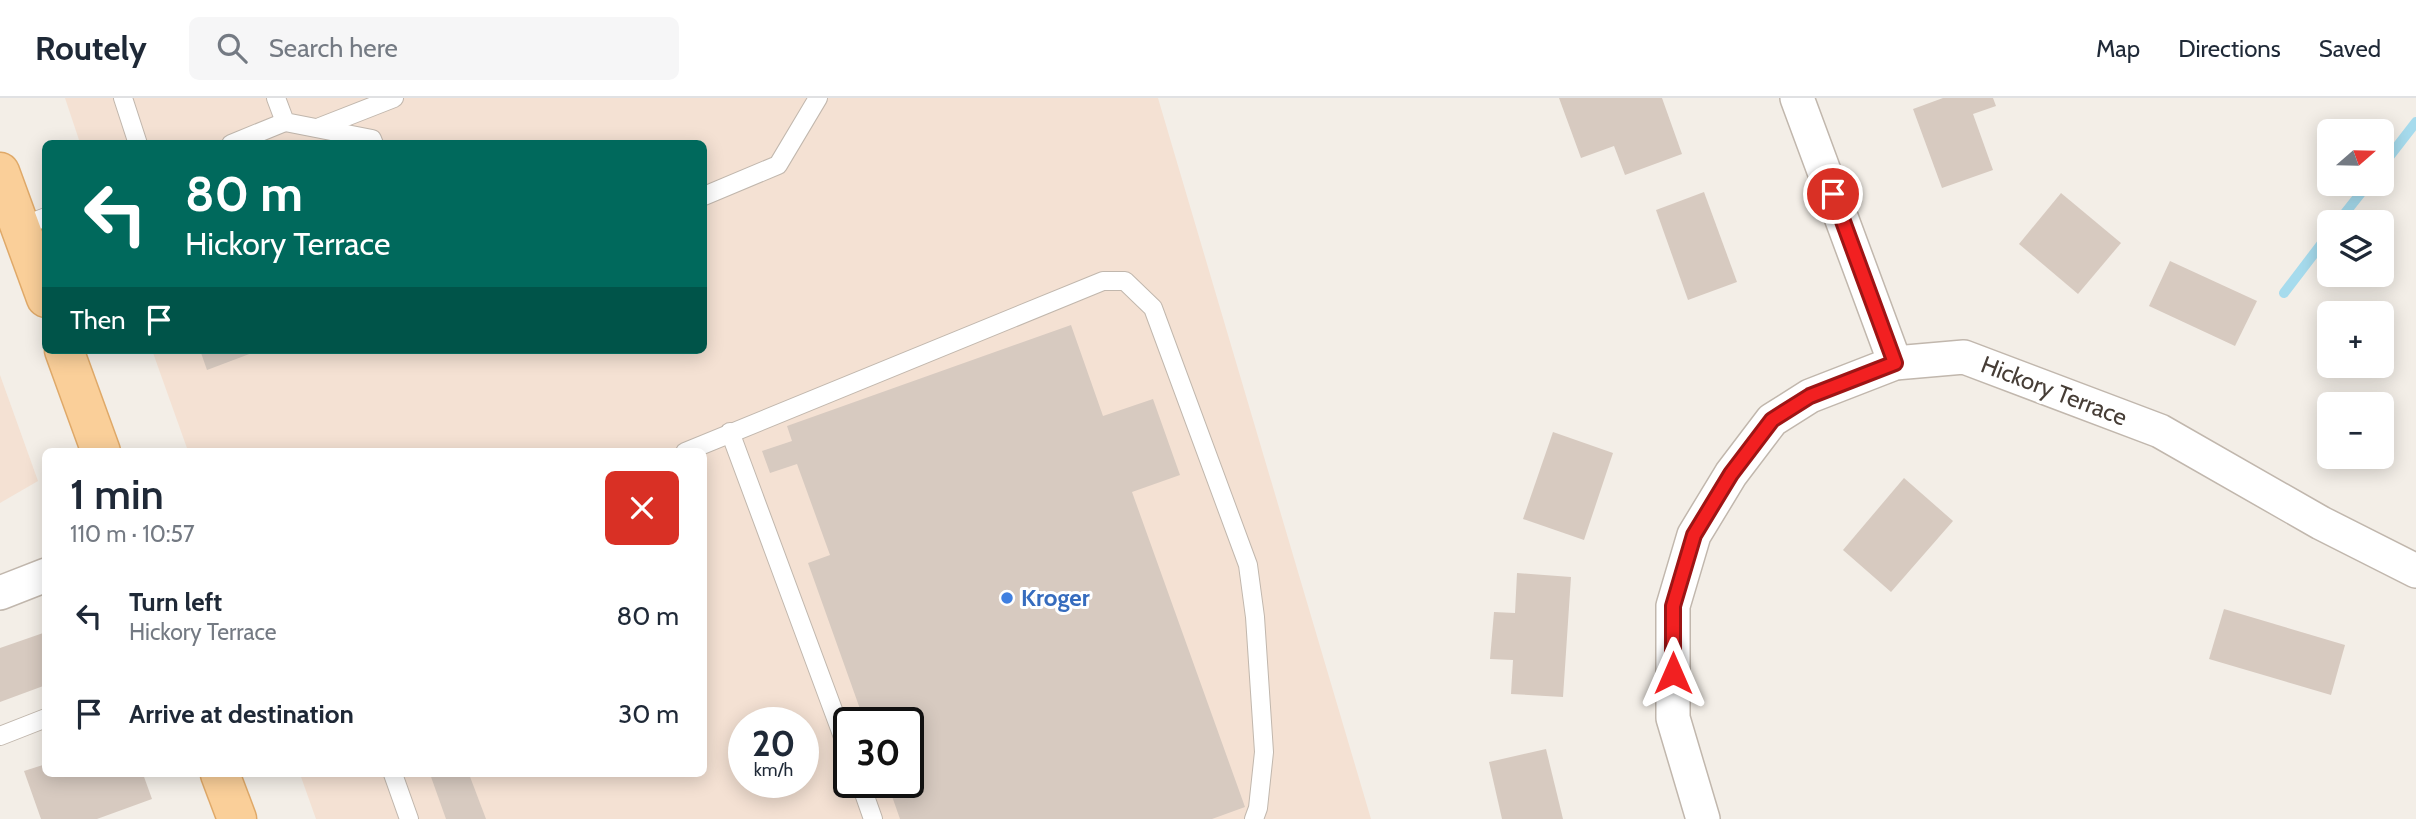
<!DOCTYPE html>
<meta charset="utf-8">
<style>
body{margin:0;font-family:Cabin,sans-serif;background:#f6f6f7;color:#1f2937;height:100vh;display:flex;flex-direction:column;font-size:26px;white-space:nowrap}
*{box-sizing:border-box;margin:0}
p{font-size:23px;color:#747a83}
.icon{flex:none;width:38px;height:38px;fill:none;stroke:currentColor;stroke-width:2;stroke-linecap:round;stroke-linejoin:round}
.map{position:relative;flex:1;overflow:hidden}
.side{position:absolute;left:42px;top:350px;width:665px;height:329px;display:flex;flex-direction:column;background:#fff;border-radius:10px;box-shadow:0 4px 18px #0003}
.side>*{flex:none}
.banner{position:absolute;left:42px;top:42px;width:665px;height:214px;border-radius:10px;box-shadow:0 4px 18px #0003;background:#00695c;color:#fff;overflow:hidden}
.needle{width:46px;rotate:70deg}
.buttons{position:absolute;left:2317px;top:21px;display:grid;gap:14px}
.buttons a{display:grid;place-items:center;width:77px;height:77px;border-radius:10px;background:#fff;box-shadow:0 4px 18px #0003;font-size:35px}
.speed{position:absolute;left:728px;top:609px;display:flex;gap:14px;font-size:35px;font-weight:700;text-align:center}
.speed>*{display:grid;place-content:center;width:91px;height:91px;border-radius:50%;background:#fff;box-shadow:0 4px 18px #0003;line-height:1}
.speed small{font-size:18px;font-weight:400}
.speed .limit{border:4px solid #111;border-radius:10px;background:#fff;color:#111}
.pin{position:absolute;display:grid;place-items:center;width:60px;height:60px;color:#fff;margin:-30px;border:4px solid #fff;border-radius:50%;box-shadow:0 2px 7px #0007}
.me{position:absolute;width:77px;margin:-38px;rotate:0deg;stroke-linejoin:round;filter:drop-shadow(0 0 5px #0008)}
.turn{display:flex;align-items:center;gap:24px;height:147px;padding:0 28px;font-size:32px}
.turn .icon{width:91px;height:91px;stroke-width:2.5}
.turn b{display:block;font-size:49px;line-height:60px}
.then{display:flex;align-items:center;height:66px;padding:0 28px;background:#0003;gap:14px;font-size:26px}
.round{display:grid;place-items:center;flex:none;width:74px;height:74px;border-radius:10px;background:#f6f6f7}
.head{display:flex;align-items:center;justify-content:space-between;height:119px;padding:0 28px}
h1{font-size:42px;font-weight:600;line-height:52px}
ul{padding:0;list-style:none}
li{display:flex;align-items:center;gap:21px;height:98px;padding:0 28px}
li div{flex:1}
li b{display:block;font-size:26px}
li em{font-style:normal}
header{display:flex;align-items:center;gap:42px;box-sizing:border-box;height:98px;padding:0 35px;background:#fff;border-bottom:2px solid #e0e1e3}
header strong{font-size:33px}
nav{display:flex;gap:38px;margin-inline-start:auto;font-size:24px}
.search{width:490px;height:63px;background:#f6f6f7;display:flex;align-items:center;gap:18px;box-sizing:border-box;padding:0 24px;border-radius:10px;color:#747a83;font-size:26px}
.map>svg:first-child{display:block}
.commercial{fill:#f4e1d3;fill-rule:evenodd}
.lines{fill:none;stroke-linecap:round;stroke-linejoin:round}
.stream{stroke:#a6dbed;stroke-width:10}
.building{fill:#d7cac0}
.service-casing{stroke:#c1b7ad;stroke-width:20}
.minor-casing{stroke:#c1b7ad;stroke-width:36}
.primary-casing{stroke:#dfa969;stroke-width:41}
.service{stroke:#fff;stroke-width:18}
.minor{stroke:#fff;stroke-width:33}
.primary{stroke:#facf99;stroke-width:38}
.route-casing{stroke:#9d1515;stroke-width:18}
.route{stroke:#f22021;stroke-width:12}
.shop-dot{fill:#3f7fe0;stroke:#fff;stroke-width:2.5}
.labels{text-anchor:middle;stroke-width:6;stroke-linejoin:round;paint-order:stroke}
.street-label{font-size:24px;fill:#463d36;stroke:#fff}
.shop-label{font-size:24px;font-weight:bold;fill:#366cbe;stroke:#fff;text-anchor:start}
</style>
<header>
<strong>Routely</strong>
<div class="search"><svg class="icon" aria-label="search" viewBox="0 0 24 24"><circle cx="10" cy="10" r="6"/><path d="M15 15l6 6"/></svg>Search here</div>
<nav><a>Map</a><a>Directions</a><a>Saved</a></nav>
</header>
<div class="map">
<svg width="2416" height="721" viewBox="0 0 2416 721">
<rect width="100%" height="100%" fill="#f3eee7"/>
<g class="commercial">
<path d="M65,0H1158L1371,721H316L300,676H704V354L188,353L152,252H704V46L80,45ZM744,625H803V684H744ZM849,625H908V684H849Z"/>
<path d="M0,277L38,383L0,405Z"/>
</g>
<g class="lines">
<g class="stream">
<path d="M2382,68L2416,24"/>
<path d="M2338,124L2368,86"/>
<path d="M2284,195L2329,136"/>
</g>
</g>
<g class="building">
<path d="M1559,0H1662L1682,56L1625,77L1614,48L1581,60Z"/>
<path d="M1943,0H1993L1996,8L1973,16L1993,72L1942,90L1913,11Z"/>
<path d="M1704,94L1737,184L1688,202L1656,112Z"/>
<path d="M2061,95L2121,145L2078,196L2019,146Z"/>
<path d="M2170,163L2257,203L2235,248L2149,208Z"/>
<path d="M1071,227L1103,318L1153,301L1180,377L1132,394L1245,709L1212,721H900L887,684H908V625H865L808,465L830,457L797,366L770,375L762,353L792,343L787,328Z"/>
<path d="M200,252H260L207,272Z"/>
<path d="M1553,334L1613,355L1584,442L1523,421Z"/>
<path d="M1904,380L1953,423L1891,494L1843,452Z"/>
<path d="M1517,475L1571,479L1563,599L1511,596L1513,562L1490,561L1494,514L1515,515Z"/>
<path d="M2224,511L2345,547L2331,597L2209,561Z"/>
<path d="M46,534V587L0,604V550Z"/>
<path d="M1546,651L1563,721H1502L1489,664Z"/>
<path d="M46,666V676H143L152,701L97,721H41L24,673Z"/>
<path d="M430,676H469L486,721H446Z"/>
</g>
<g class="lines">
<g class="service-casing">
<g id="service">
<path d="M123,0L138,46"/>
<path d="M276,0L285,24L372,41L374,46"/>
<path d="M320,29L394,0"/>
<path d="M231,46L285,24"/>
<path d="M704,98L778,67L818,0"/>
<path d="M20,129L46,119"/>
<path d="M730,334L849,655"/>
<path d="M685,354L1103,183H1125L1153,210L1248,467L1255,519L1264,654L1258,710L1254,721"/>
<path d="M0,638L46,620"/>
<path d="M393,676L409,721"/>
<path d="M860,684L873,721"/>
</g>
</g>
<g class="minor-casing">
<g id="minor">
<path d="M1797,0L1895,265"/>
<path d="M0,495L46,477"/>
<path d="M1703,721L1673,620V508L1694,437L1731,376L1772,322L1810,298L1895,265L1964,259L2160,333L2321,425L2416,473"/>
</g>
</g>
<g class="primary-casing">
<g id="primary">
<path d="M0,74L46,200"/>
<path d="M64,252L101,354"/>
<path d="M220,676L237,721"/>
</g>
</g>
<use href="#service" class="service"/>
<use href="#minor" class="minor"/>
<use href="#primary" class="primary"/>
</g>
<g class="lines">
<g class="route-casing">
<path id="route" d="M1673,575V508L1694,437L1731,376L1772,322L1810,298L1895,265L1833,96"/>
</g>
<use href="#route" class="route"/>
</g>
<circle class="shop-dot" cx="1007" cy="500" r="7"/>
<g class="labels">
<g class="street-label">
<text transform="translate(2054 293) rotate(21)" y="8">Hickory Terrace</text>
</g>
<g class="shop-label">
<text x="1021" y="508">Kroger</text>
</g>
</g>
</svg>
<div class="buttons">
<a><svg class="needle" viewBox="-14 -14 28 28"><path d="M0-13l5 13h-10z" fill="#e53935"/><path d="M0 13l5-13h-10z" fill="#747a83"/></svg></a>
<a><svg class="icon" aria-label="layers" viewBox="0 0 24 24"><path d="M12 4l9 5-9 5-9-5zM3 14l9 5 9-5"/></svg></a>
<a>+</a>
<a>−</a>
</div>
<div class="speed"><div>20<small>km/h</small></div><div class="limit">30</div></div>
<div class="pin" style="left:1833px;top:96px;background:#d93025"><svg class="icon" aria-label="arrive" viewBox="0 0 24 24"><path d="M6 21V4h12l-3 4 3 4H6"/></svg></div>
<svg class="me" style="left:1673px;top:575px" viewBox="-20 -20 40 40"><path d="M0-17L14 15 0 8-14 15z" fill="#f22021" stroke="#fff" stroke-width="4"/></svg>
<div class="banner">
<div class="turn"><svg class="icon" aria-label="left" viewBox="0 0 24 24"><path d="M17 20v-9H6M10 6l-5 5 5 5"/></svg><div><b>80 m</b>Hickory Terrace</div></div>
<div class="then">Then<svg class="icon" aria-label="arrive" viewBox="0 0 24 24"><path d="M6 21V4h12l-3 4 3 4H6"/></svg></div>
</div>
<section class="side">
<div class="head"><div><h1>1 min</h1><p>110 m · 10:57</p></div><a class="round" style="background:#d93025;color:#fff"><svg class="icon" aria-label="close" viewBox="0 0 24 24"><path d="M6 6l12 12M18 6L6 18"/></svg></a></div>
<ul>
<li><svg class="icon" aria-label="left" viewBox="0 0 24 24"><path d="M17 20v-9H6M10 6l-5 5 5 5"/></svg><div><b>Turn left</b><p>Hickory Terrace</p></div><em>80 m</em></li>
<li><svg class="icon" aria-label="arrive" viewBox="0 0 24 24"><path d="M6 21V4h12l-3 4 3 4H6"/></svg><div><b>Arrive at destination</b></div><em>30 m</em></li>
</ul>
</section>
</div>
